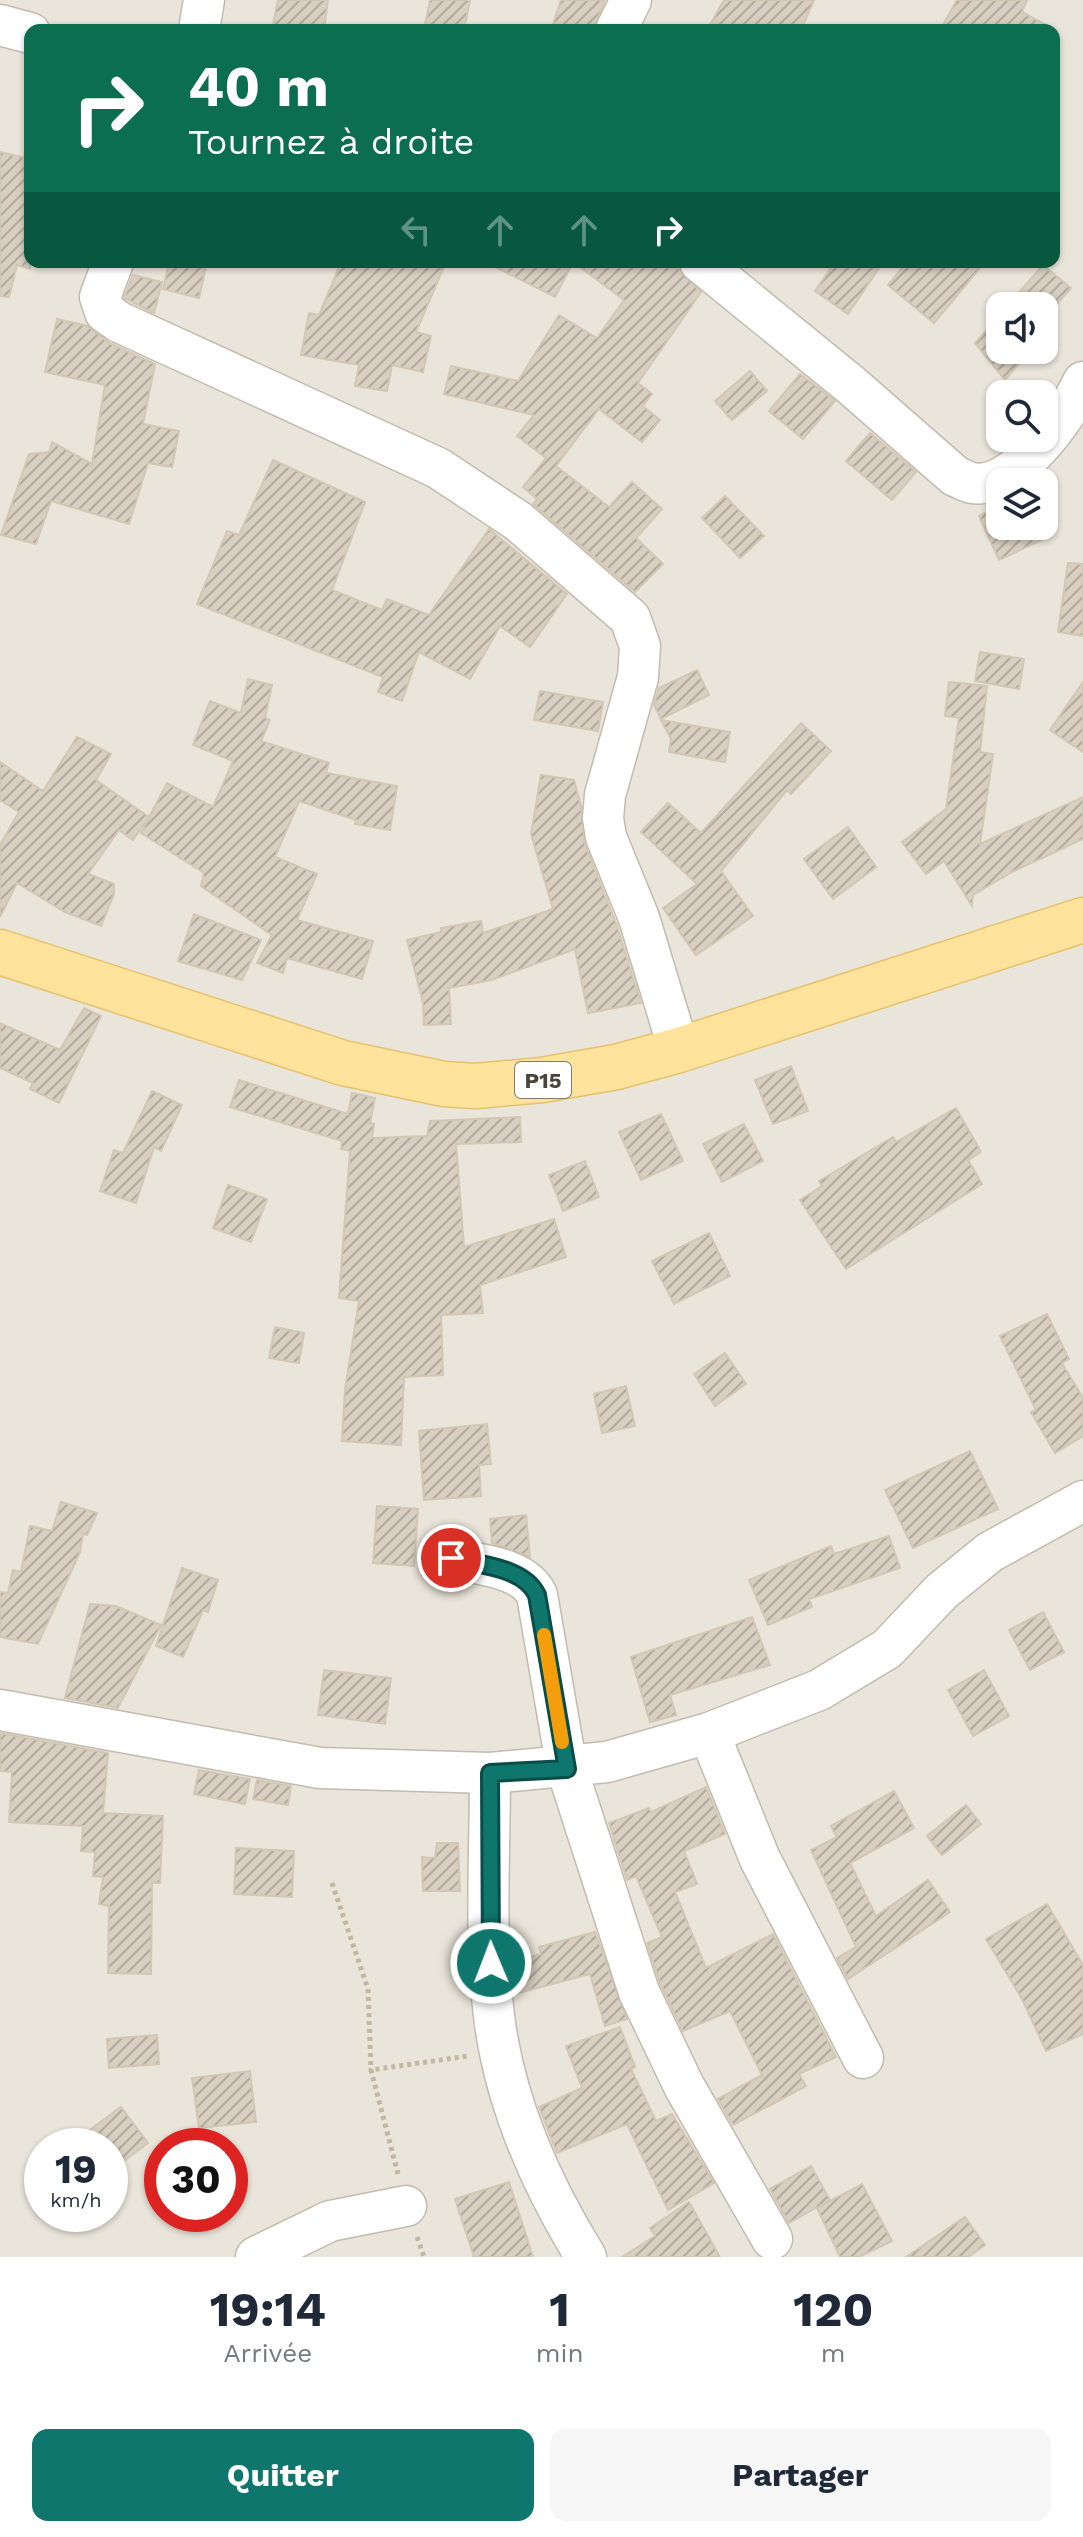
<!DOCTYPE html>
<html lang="fr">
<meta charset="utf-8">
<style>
body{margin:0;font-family:"Work Sans",sans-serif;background:#f6f6f7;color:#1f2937;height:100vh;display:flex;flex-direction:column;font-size:30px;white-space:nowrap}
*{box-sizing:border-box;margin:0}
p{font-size:26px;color:#747a83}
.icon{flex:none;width:44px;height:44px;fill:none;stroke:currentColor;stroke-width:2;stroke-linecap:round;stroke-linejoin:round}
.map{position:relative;height:2257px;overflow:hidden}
.sheet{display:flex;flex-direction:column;background:#fff;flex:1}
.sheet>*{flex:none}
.guide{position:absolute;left:24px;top:24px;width:1036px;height:244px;border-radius:16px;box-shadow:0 2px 6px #0004;background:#0b6e4f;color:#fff;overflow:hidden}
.buttons{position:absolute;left:986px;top:292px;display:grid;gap:16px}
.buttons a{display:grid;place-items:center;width:72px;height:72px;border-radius:16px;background:#fff;box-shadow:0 2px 6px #0004;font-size:40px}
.speed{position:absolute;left:24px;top:2128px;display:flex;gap:16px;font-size:40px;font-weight:700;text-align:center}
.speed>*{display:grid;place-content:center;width:104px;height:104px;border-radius:50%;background:#fff;box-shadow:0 2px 6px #0004;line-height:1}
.speed small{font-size:20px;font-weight:400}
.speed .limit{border:12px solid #d22;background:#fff;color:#111}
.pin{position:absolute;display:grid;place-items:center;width:68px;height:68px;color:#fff;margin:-34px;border:4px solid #fff;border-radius:50%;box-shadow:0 2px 8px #0007}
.me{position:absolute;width:88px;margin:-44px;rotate:359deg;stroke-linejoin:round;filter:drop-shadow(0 0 6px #0008)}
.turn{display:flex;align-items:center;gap:28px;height:168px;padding:0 32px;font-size:36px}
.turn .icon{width:104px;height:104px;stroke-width:2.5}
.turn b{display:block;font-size:56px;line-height:68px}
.lanes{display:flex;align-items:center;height:76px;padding:0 32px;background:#0003;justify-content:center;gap:40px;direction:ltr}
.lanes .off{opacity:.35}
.eta{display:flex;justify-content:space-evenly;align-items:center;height:136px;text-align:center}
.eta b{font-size:48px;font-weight:700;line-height:56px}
.cta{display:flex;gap:16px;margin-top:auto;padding:16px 32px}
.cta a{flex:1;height:92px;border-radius:16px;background:#0f766e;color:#fff;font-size:32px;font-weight:700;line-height:92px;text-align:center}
.cta a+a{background:#f6f6f7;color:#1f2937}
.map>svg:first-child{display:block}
.residential{fill:#eae5da;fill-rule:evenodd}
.building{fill:url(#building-hatch);stroke:#d3c7b4;stroke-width:2}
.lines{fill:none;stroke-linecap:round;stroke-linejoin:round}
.minor-casing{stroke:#c2bbae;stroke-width:43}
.major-casing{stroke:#e6c16a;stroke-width:47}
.path{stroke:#c4b79f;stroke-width:5;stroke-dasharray:4 4;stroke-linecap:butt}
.minor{stroke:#fff;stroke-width:40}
.major{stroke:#ffe39c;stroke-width:44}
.route-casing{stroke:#0a4d48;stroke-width:20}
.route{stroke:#0f766e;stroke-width:14}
.slow{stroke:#f59e0b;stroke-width:14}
.labels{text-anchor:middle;stroke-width:8;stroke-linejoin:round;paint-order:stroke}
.shield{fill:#fff;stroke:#817c74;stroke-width:2}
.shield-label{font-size:22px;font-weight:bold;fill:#4b4439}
</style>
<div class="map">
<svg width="1083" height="2257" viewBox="0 0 1083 2257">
<defs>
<pattern id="building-hatch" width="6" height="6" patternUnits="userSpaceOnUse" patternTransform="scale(2)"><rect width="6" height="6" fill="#d8cfc1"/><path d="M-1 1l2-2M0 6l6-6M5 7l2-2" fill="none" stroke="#b1aa9e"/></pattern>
</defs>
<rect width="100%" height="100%" fill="#f6f3ec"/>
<path class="residential" d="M0,0H1083V2257H0ZM30,30H1054V262H30ZM1000,306H1044V350H1000ZM1000,394H1044V438H1000ZM1000,482H1044V526H1000ZM42,2146H110V2214H42ZM162,2146H230V2214H162Z"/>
<g class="building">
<path d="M278,0H328L324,30H272Z"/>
<path d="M430,0H470L464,30H424Z"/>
<path d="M561,0H605L593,30H551Z"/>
<path d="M724,0H814L801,30H707Z"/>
<path d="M957,0H1027L1022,12L1055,30H940Z"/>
<path d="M0,152L30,159V214L24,237L30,239V269L17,265L9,297L0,296Z"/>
<path d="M169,262H207L199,298L163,289Z"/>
<path d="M341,262H446L416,332L431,336L423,372L392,365L387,391L355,386L359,365L301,355L309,313L319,315Z"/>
<path d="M485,262H672L701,292L638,383L652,394L643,406L660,420L642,442L599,409L556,466L609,507L632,482L662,509L636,538L663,564L635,592L533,504L537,499L523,487L546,458L517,436L534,415L444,394L451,366L518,381L559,315L597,338L624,300L573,262L555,297Z"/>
<path d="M835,262H883L848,314L815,291Z"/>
<path d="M907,262H985L934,323L888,285Z"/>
<path d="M1043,265L1071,288L1044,319V306H1007Z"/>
<path d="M133,275L162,282L154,313L124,298Z"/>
<path d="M1000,315V350H1030L1005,380L975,343Z"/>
<path d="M57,319L88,326L109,343L155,364L143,424L179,431L172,467L148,463L129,524L51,501L36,544L1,535L29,454L49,452L52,442L92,464L105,385L45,372Z"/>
<path d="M750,371L767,391L732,420L715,401Z"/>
<path d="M800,374L835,401L803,439L769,411Z"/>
<path d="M870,433L916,472L892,500L846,461Z"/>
<path d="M273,460L365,502L332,590L382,610L387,599L429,615L489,529L567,594L530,647L500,626L470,679L419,652L402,701L378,692L383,677L197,604L227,531L239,535Z"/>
<path d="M725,496L764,536L740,558L702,518Z"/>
<path d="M1000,505V526H1044V523L1050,536L999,560L979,516Z"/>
<path d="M1068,563L1083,564V636L1058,632Z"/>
<path d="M980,652L1024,659L1019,689L975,681Z"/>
<path d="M697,670L709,695L661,719L654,705L659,688Z"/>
<path d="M248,679L272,685L265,718L270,720L261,741L329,763L326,773L397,786L390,830L355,824L356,820L299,801L275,857L317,874L297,920L373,941L362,979L287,958L283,973L257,963L272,935L201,886L204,873L141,833L167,783L213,807L233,761L193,745L210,701L241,713Z"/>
<path d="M949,682L987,686L980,752L993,754L980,844L1083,797V839L1012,872L973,895L972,906L944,861L926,874L902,842L946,809L959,718L945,716Z"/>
<path d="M1083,682V752L1050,730Z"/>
<path d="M540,691L603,702L598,731L534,720Z"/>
<path d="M661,720L730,732L725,762L669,752L671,739Z"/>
<path d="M801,723L831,751L791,794L787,790L721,871L753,916L696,955L663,908L697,884L641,832L668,803L701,833Z"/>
<path d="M77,737L111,754L96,780L149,817L133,840L119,830L88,874L114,884V894L101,926L65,912L17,883L0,917V845L19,812L0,800V762L43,791Z"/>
<path d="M541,775L574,780L581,806L585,845L617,926L641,1003L588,1013L575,949L492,980L449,988L451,1024L424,1025L423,1003L407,940L441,932V928L481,921L483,933L553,909L531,834Z"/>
<path d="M848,827L876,867L833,899L804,859Z"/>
<path d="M194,914L261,940L242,980L178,961Z"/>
<path d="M84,1008L101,1016L59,1103L30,1089L33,1083L0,1068V1023L60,1050Z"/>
<path d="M791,1066L808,1111L773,1124L755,1080Z"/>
<path d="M239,1080L348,1114L352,1093L375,1098L370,1123L374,1124L372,1138L427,1136L430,1121L520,1117L521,1142L456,1144L464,1247L554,1219L566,1257L480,1285L483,1313L441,1315L443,1375L404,1377L401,1445L342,1441L345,1389L359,1301L339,1298L350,1151L341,1149L342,1141L230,1107Z"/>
<path d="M152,1091L182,1105L161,1151L154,1147L136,1203L100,1191L114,1150L123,1153Z"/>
<path d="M956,1108L981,1152L968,1160L982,1184L846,1269L800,1200L822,1186L819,1181L893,1137L896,1142Z"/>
<path d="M661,1114L683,1161L641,1180L619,1132Z"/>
<path d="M744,1124L763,1161L722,1182L703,1144Z"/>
<path d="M585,1161L599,1197L563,1211L549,1175Z"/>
<path d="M228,1185L267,1199L251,1242L213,1228Z"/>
<path d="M709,1233L730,1276L674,1304L652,1261Z"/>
<path d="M1047,1314L1069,1359L1062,1363L1083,1398V1436L1055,1453L1031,1412L1036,1410L1000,1336Z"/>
<path d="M275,1327L304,1333L299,1363L269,1358Z"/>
<path d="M725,1353L746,1384L715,1406L694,1374Z"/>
<path d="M626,1386L635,1426L602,1433L594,1394Z"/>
<path d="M487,1424L491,1464L479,1465L481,1496L424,1500L419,1431Z"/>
<path d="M970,1451L998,1509L913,1548L885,1490Z"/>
<path d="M61,1502L97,1513L87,1535L83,1534L80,1552L38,1644L0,1637V1592L8,1593L13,1570L21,1572L30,1526L52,1531Z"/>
<path d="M377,1506L418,1509L414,1566L373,1563Z"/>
<path d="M526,1515L530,1557L492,1543L490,1519Z"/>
<path d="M889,1536L900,1568L809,1599L812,1607L768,1625L749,1580L831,1546L834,1554Z"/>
<path d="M182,1568L218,1580L208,1612L203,1610L183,1657L156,1646Z"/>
<path d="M90,1604L116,1606L161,1625L118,1708L65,1698Z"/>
<path d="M1043,1612L1064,1652L1030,1670L1009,1630Z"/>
<path d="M752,1617L770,1665L670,1695L676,1715L650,1722L631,1657Z"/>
<path d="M324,1670L391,1678L385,1724L318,1715Z"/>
<path d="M984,1670L1009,1716L973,1736L948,1690Z"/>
<path d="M0,1733L108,1753L103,1813L163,1816L160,1883H152L151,1974L108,1973L109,1906L99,1904L103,1877L93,1876L95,1852L81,1851L83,1826L9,1822L12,1772L0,1771Z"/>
<path d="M199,1770L250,1779L245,1804L194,1794Z"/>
<path d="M257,1780L291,1786L288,1805L253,1799Z"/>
<path d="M706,1787L725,1834L684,1851L697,1884L675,1892L706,1968L773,1934L836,2057L799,2074L806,2086L733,2125L718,2099L762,2075L730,2011L683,2031L660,1983L647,1943L662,1937L636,1876L627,1880L609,1823L649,1808L651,1812Z"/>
<path d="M894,1791L914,1828L850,1863L876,1916L928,1880L950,1912L848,1979L837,1958L856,1947L811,1850L837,1837L831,1826Z"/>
<path d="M966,1805L981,1824L942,1855L927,1836Z"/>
<path d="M437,1843H458L460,1891H423L422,1857L435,1858Z"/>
<path d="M236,1848L294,1851L292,1897L234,1894Z"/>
<path d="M1047,1904L1083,1965V2034L1046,2051L1022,1999L986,1939Z"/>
<path d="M595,1932L627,2019L605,2026L590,1974L515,1994L513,1962L541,1954L539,1947Z"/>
<path d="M620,2027L635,2067L631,2069L656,2121L672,2114L714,2183L668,2210L627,2124L557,2153L539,2107L582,2088L566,2046Z"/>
<path d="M157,2035L159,2064L109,2068L107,2039Z"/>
<path d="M250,2071L256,2122L199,2128L192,2078Z"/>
<path d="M121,2107L148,2143L110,2171V2146H68Z"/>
<path d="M811,2166L830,2200L789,2223L770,2189Z"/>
<path d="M509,2182L533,2257H474L455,2199Z"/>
<path d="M862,2184L892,2241L859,2257H840L817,2208Z"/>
<path d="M689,2202L720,2257H622L655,2236L650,2228Z"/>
<path d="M965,2217L985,2245L968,2257H906Z"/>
</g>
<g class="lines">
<g class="minor-casing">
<g id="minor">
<path d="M0,25L30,33"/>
<path d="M199,30L204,0"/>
<path d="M616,30L631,0"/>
<path d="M113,262L100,297L105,312L119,322L438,468L518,521L630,618L640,646L638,677L605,795L603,818L606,837L639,918L679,1050"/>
<path d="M700,262L851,385L955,476C960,478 967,482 972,483C1015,491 1068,415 1083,382"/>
<path d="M451,1558C479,1565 524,1567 537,1595L567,1769L639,1992L684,2086L772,2239"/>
<path d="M0,1710L320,1768L490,1773L607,1762L709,1733L819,1690L887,1649L942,1591L990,1552L1083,1501"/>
<path d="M709,1733L760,1859L863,2058"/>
<path d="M490,1773C490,1856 484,1942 495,2024C507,2108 542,2186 586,2257"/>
<path d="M256,2257L330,2221L406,2206"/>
</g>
</g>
<g class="major-casing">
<path id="major" d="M0,952L343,1063L444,1084L476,1086L542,1080L616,1067L679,1050L1083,920"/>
</g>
<g class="path">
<path d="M332,1883L368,1989L371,2070"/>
<path d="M398,2174L371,2070L468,2056"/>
<path d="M417,2237L424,2257"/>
</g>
<use href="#minor" class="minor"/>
<use href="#major" class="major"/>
</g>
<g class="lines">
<g class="route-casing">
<path id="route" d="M451,1558C479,1565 524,1567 537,1595L567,1769L490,1773L491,1963"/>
</g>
<use href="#route" class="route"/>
<path class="slow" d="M544,1635L562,1742"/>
</g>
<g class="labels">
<rect class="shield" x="515" y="1062" width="56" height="36" rx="6"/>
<g class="shield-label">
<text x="543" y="1088">P15</text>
</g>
</g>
</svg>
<div class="buttons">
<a><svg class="icon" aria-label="sound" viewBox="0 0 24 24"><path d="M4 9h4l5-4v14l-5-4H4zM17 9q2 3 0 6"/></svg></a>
<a><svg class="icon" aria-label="search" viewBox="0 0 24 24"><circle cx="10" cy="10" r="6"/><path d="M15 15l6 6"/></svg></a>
<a><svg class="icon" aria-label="layers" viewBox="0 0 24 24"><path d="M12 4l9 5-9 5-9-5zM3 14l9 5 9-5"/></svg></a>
</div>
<div class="speed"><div>19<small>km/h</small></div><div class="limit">30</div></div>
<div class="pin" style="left:451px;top:1558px;background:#d93025"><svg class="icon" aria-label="arrive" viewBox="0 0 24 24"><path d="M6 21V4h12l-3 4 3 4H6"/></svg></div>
<svg class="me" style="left:491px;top:1963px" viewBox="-20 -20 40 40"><circle r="17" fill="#0f766e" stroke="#fff" stroke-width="3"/><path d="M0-11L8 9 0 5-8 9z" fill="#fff"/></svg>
<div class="guide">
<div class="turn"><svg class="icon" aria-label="right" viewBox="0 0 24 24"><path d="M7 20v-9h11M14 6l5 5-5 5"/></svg><div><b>40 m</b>Tournez à droite</div></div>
<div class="lanes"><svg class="icon off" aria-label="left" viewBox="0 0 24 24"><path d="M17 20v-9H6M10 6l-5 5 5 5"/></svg><svg class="icon off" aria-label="ahead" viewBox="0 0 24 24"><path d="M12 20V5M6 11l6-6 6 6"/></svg><svg class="icon off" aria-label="ahead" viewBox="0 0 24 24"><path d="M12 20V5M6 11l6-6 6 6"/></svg><svg class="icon" aria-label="right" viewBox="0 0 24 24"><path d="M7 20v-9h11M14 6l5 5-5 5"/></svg></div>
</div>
</div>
<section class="sheet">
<div class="eta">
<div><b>19:14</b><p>Arrivée</p></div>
<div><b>1</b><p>min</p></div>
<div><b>120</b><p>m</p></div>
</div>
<div class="cta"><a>Quitter</a><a>Partager</a></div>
</section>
